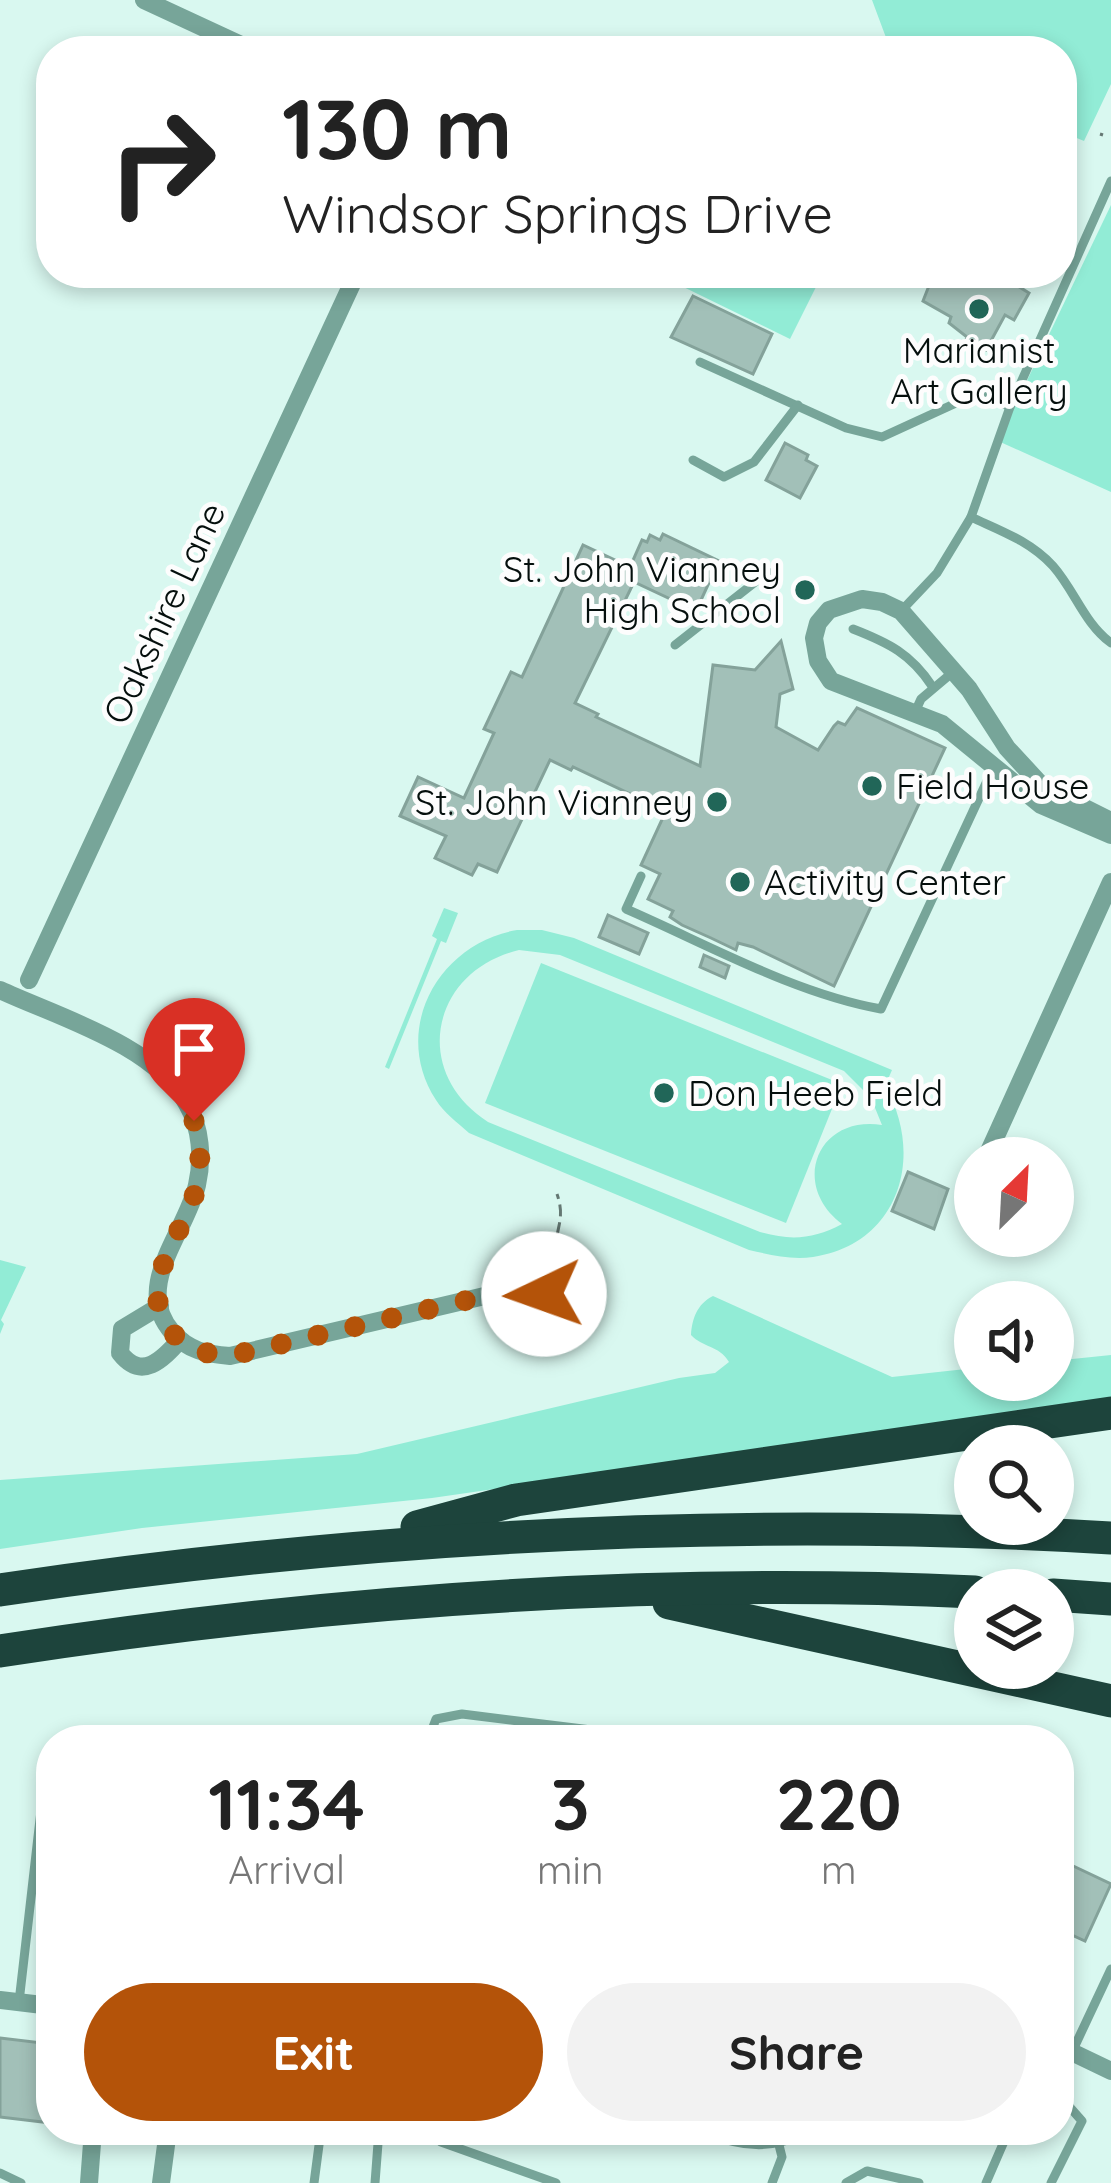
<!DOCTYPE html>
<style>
body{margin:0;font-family:Quicksand,sans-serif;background:#f2f2f2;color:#222;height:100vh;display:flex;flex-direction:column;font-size:45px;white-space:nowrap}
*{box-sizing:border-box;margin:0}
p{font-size:39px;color:#767676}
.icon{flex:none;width:66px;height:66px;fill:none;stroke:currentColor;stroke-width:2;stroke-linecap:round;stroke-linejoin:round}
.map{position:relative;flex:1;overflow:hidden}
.panel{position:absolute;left:36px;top:1725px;width:1038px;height:420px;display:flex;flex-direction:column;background:#fff;border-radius:48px;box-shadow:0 6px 18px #0003}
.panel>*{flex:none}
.banner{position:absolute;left:36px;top:36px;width:1041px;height:252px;border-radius:48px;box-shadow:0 6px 18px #0003;background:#fff;color:#222;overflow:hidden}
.needle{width:78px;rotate:24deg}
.tools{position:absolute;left:954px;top:1137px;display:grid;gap:24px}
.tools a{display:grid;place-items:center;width:120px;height:120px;border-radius:50%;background:#fff;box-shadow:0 6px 18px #0003;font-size:60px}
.pin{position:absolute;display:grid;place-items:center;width:102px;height:102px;color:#fff;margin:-123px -51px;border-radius:50% 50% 50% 0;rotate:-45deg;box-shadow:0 0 12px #0007}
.pin .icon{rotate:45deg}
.me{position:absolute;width:132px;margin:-66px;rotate:267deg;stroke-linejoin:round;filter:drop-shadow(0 0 9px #0008)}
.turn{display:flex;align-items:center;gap:42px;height:252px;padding:0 48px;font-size:54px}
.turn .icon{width:156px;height:156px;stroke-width:2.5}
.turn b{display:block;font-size:84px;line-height:102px}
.eta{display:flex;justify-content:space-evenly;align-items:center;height:204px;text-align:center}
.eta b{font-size:72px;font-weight:800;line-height:84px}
.action{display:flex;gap:24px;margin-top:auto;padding:24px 48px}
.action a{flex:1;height:138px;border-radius:72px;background:#b45309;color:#fff;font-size:48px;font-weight:800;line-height:138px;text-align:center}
.action a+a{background:#f2f2f2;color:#222}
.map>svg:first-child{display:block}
.green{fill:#92ecd6;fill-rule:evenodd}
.building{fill:#a2c0b8;stroke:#84a29a;stroke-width:3}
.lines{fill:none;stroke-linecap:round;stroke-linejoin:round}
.path{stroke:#657873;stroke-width:3;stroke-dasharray:12 6;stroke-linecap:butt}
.service{stroke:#77a599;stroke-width:9}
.minor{stroke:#77a599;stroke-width:18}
.motorway{stroke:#1d443c;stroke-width:33}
.route{stroke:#b45309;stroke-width:21;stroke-dasharray:0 37.8}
.poi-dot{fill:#216658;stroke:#fdfdfd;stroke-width:4.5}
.labels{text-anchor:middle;stroke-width:10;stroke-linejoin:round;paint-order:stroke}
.poi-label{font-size:36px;fill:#050f0d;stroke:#fdfdfd;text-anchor:start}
.street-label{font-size:36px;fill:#050f0d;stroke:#fdfdfd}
</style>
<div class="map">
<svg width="1111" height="2183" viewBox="0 0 1111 2183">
<rect width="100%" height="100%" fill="#d9f8f0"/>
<g class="green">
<path d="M872,0H1111V84L1084,141L1062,132V51H891Z"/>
<path d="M1111,205V492L998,441Z"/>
<path d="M667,273H823L790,339L665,278Z"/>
<path d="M444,908L458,913L446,943L441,941L389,1069L385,1067L437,939L432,936Z"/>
<path d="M517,930H542L574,938L892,1070L885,1086C925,1155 900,1244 813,1257C791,1260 771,1255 749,1250L469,1133C457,1122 444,1113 436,1100C390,1029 439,943 517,930ZM519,950L560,955L844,1071L871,1098L882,1125C817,1115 790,1185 842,1224C814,1239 791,1241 760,1232L488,1122C410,1072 431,971 519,950Z"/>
<path d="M541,963L842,1084L786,1223L485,1103Z"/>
<circle cx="557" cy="1274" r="15"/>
<path d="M0,1260L26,1267L1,1320L4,1324L0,1334Z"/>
<path d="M713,1296L892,1377L975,1368V1380H1053V1361L1111,1355V1399L432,1498L142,1528L0,1549V1480L357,1454L679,1378L715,1373L729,1362C719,1345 703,1348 691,1335C692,1319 697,1304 713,1296Z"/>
</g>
<g class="building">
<path d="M934,273H997L1029,293L1014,320L1005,315L986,350L966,340L967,337L949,323L951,317L923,301Z"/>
<path d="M693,296L772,334L753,374L671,337Z"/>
<path d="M785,443L808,455L806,460L817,466L800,498L766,480Z"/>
<path d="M663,534L719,561L696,611L634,582L575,703L598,714L596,717L700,766L713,665L755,670L781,641L793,689L780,694L776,727L818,750L834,726L838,722L845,725L857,708L945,748L834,986L753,947L738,943L736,950L711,938L682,925L670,917L673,911L648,899L660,874L641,865L666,811L573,767L571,770L550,760L497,872L478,864L472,875L435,858L446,836L400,816L418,777L464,798L494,733L484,729L511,672L522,677L583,545L630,567L642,540L647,542L650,535L660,540Z"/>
<path d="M608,915L648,933L639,954L599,937Z"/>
<path d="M704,955L729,966L725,978L700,967Z"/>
<path d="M908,1172L948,1189L934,1229L892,1211Z"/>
<path d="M1069,1864L1111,1884L1085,1941L1059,1929V1884Z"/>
<path d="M0,2038L51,2044V2123L0,2117Z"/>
</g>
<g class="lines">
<g class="path">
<path d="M1100,134L1103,135"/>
<path d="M556,1252C555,1227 566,1220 557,1194"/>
</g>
<g class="service">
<path d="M700,362L846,428L882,437L967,398L983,395L1010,407"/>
<path d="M693,460L724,477L754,462L798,405"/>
<path d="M971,517C1001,531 1030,541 1053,566C1075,591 1084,623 1111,643"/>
<path d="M902,610L937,573L971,517L1010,407L1111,181"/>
<path d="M853,629C889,643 911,654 932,686"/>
<path d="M675,645L768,572"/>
<path d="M915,712L921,699L953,672"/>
<path d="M641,876L626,909C707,944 793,993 881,1009L994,766"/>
<path d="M428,1740L436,1719L462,1714L673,1740"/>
<path d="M19,2002L45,1776"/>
<path d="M1072,2052L1111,1969"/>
<path d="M441,2142L556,2183"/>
<path d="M0,2173L21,2183"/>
<path d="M314,2183L321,2130"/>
<path d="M375,2183L379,2130"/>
<path d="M772,2183L782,2157L778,2141"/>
<path d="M846,2183L867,2171L919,2183"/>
<path d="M986,2183L1009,2130"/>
<path d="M1051,2183L1082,2121L1067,2104L1059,2100"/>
</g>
<g class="minor">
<path d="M144,0L254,51"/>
<path d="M1111,821L1043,787L1007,748L969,689L901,611L882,602L862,599L829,610L818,623L814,638L818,661L831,681L942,724L1041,805L1111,835"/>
<path d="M29,980L357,273"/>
<path d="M0,990C58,1017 155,1045 187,1104C201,1128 203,1158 197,1185C187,1231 132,1286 172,1332C189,1351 206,1354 230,1356L536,1284"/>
<path d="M986,1158L1111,882"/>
<path d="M965,1204L975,1183"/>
<circle cx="557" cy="1274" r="23"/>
<path d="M160,1306L122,1329L120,1353C142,1381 162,1360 180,1340"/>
<path d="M0,2000L51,2006"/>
<path d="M1059,2046L1111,2071"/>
<path d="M711,2130C743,2142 770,2145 801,2130"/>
<path d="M89,2183L93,2130"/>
<path d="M161,2183L168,2130"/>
</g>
<g class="motorway">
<path d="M417,1527L516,1500L1111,1413"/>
<path d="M0,1590C369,1535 739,1516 1111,1538"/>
<path d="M1053,1595L1111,1599"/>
<path d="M669,1603L1111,1701"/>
<path d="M0,1651C322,1601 650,1577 975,1592"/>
</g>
</g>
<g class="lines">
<path class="route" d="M194,1121C200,1142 202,1163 197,1185C187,1232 132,1285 172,1332C188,1351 207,1354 230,1356L536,1284L544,1294"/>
</g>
<g class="poi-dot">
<circle cx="979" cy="309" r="12"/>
<circle cx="805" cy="590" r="12"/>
<circle cx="872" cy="786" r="12"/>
<circle cx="717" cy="802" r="12"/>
<circle cx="740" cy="882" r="12"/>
<circle cx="664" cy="1093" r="12"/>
</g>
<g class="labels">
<g class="poi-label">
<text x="979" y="363" text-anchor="middle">Marianist<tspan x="979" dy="41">Art Gallery</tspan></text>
<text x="781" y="582" text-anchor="end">St. John Vianney<tspan x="781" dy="41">High School</tspan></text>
<text x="896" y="799">Field House</text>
<text x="693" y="815" text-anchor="end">St. John Vianney</text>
<text x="764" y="895">Activity Center</text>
<text x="688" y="1106">Don Heeb Field</text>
</g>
<g class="street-label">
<text transform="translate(164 613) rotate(-65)" y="13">Oakshire Lane</text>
</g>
</g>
</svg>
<div class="tools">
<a><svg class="needle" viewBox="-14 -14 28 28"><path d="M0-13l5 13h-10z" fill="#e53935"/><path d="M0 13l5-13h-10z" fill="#767676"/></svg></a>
<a><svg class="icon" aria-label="sound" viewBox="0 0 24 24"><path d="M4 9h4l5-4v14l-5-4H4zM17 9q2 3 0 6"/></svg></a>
<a><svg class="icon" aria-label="search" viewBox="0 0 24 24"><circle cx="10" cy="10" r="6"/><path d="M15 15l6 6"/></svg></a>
<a><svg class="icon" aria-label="layers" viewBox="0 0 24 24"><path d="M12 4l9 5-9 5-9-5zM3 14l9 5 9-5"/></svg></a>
</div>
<div class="pin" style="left:194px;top:1121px;background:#d93025"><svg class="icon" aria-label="arrive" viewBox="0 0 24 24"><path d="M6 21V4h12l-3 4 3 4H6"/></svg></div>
<svg class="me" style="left:544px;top:1294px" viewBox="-20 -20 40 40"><circle r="19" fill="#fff"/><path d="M0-13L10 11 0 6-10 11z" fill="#b45309"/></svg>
<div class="banner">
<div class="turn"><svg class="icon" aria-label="right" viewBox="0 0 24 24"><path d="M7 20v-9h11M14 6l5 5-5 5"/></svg><div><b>130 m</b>Windsor Springs Drive</div></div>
</div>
<section class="panel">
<div class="eta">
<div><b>11:34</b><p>Arrival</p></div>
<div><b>3</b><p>min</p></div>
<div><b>220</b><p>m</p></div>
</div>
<div class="action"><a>Exit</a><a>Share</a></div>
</section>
</div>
